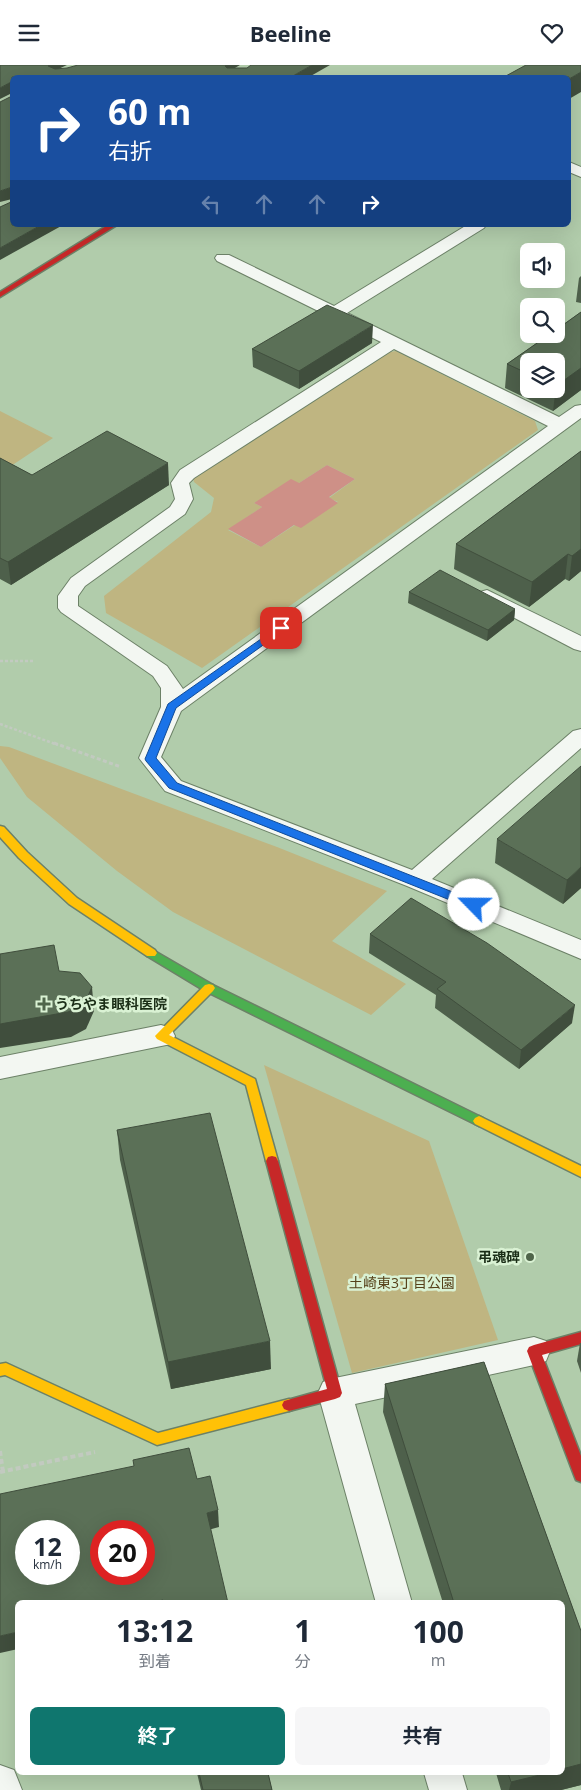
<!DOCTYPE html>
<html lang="ja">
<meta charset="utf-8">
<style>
body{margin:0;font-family:"Open Sans","Noto Sans JP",sans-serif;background:#f6f6f7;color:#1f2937;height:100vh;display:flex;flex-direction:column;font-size:19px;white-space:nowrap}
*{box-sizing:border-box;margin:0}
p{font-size:16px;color:#747a83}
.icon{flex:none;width:28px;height:28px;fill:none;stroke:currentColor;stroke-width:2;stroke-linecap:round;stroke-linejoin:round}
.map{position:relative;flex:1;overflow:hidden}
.details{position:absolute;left:15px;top:1535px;width:550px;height:175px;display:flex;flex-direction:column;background:#fff;border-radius:8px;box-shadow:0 5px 20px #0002}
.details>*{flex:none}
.hud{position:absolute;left:10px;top:10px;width:561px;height:152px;border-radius:8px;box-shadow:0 5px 20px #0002;background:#1a4fa0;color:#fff;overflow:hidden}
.fabs{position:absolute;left:520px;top:178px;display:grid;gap:10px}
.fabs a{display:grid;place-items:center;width:45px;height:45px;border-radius:8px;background:#fff;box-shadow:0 5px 20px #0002;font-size:25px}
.speed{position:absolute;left:15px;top:1455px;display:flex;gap:10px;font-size:25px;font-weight:700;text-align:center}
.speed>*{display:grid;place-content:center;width:65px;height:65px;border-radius:50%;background:#fff;box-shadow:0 5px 20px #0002;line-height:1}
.speed small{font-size:12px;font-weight:400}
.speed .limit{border:8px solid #d22;background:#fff;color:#111}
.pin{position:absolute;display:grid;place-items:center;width:42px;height:42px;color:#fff;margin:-21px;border-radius:10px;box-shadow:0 2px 8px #0006}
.me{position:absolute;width:55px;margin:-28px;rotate:293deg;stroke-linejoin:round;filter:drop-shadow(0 0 4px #0008)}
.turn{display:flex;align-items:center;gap:18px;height:105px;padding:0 15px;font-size:22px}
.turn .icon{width:65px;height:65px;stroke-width:2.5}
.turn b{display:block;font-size:35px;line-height:42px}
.lanes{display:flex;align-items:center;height:48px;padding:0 15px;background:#0003;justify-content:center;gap:25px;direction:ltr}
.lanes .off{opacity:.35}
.eta{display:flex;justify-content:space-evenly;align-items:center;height:85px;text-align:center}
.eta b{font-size:30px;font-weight:700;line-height:35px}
.action{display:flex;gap:10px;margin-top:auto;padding:10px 15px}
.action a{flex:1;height:58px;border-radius:8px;background:#0f766e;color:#fff;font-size:20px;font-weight:700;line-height:58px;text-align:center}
.action a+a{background:#f6f6f7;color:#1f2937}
header{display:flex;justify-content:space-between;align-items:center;height:65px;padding:0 15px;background:#fff;font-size:22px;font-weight:700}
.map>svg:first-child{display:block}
.green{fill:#bfb581;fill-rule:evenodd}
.water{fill:#ce9087}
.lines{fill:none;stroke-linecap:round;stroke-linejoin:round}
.lane-casing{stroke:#6c8167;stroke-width:2}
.street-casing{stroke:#6c8167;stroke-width:2}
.fast-casing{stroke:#6c8167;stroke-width:3}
.slow-casing{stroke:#6c8167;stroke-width:3}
.jam-casing{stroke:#6c8167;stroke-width:3}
.path-far2{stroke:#c2cac0;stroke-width:2.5;stroke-dasharray:3 2;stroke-linecap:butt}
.path-far1{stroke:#c2cac0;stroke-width:3;stroke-dasharray:4 2.5;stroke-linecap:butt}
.path{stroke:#c2cac0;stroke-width:4;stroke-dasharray:5 3;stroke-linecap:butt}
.lane{fill:#f3f7f2;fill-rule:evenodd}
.street{fill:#f3f7f2;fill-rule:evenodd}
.fast{fill:#4caf50;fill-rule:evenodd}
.slow{fill:#ffc107;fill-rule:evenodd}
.jam{fill:#c62828;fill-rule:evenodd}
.wall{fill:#4e604b;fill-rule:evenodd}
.shaded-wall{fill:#404e3d}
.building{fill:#5b7057;stroke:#404e3d;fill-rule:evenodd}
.route{fill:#1a73e8;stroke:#114b97}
.poi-dot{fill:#4f654a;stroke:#daf2d4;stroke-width:2}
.labels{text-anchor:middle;stroke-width:5;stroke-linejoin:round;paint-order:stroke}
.poi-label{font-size:14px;font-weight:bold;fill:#1a2d16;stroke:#daf2d4;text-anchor:start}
.park-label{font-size:14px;fill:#56411a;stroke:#daf2d4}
</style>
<header><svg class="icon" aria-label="menu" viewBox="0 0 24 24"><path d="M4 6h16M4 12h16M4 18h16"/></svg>Beeline<svg class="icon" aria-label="heart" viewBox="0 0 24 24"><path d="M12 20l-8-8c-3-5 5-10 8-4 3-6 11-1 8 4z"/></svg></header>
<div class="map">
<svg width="581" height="1725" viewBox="0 0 581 1725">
<rect width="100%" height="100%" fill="#b1ccab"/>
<g class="green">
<path d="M396,286L535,356L538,365L202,603L106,548L104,531L211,447L214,433L194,417L193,412L385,288ZM327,400L355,414L329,433L338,437L295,460L261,482L228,465L262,442L254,438L299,418Z"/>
<path d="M0,346L53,373L5,405L0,403Z"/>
<path d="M0,681L9,682L277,782L387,826L332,876L406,919L371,950L173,847L117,806L27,732L0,693Z"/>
<path d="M264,1000L429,1076L498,1275L352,1308Z"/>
</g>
<path class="water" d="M327,400L355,414L329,432L338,438L301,463L294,460L261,482L228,464L262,442L254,438L291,414L299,418Z"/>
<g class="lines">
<g class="lane-casing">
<g id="lane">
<path d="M569,97L581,102V112L569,107Z"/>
<path d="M467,160H486L484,163L347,248L559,352L575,341L581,340V353L181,646L161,692L181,716L412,805L573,666L581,664V683L432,814L581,875V894L407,821L165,726L139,693L161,642V623L153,611L61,547L58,543V531L71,513L170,442L175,434L171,418L180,405L381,277L217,196L215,193L217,190H229L334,241ZM394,284L548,361L183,624L167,601L78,541V531L85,521L185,449L193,434L189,418L194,413Z"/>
<path d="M487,525L581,571V586L574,584L480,535L477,531L480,527Z"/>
</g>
</g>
<g class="street-casing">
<g id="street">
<path d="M161,960L171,963L175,971L171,979L0,1014V992Z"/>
<path d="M534,1272L546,1276L550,1286L546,1296L534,1300L355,1339L412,1538H376L318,1328L323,1317L335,1313Z"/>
<path d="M0,1700L14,1705L22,1725H0Z"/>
<path d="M424,1708H462L467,1725H429Z"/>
</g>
</g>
<g class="fast-casing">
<path id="fast" d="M151,884L213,920L483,1053L485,1056L483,1059L479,1061L475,1059L205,926L147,891L145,888L147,885Z"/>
</g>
<g class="slow-casing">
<g id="slow">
<path d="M0,761L4,762L27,787L77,833L155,885L157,888L155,891H147L69,839L19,793L0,772Z"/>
<path d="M209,919L213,920L215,923L213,926L169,970L255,1014L278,1096L276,1100L272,1101L268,1100L266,1096L246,1020L157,974L155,971L205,920Z"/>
<path d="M479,1051L581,1101V1112L475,1059L473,1056L475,1053Z"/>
<path d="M6,1298L158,1368L289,1334L294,1336L296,1340L294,1344L289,1346L157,1380L5,1310L0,1311V1299Z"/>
</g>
</g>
<g class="jam-casing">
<g id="jam">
<path d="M108,160H117L0,232V227Z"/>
<path d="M272,1091L276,1092L278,1096L342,1328L340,1332L335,1334L289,1346L284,1344L282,1340L284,1336L327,1324L266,1096L268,1092Z"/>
<path d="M581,1267V1279L542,1290L581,1391V1417L576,1415L574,1410L527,1286L529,1282L534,1280Z"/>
</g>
</g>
<g class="path-far2">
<path d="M0,596H34"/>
<path d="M0,659L58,680"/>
</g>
<path class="path-far1" d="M54,678L121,702"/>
<g class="path">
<path d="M0,1386L3,1407"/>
<path d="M0,1407L95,1387"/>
</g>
<use href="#lane" class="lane"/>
<use href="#street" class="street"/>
<use href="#fast" class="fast"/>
<use href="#slow" class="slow"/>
<use href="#jam" class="jam"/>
</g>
<g class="wall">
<path d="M581,211V238L576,237L579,213Z"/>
<path d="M581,247V325L553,346L505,323L507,299ZM529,296H556V324H529Z"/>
<path d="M372,278L299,324L253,302L252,284Z"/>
<path d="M581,386V506L569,516L565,514L529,542L454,504L456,479Z"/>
<path d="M0,393L32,410L169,420L11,520L0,514Z"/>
<path d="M409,527L515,544L514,555L487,576L408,538Z"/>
<path d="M497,774L581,823L563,839L495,798Z"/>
<path d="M370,869L572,958L519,1004L435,943L436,930L369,888Z"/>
<path d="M117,1065L271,1304L171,1324L120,1095Z"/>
<path d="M580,1278H581V1308L577,1296Z"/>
<path d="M484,1297L581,1566V1720L561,1725H501L496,1708H562V1538H443L383,1347L385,1319Z"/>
<path d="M197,1708H268L272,1725H201Z"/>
</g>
<g class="shaded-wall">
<path d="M49,0H67L52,7L48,1Z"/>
<path d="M226,0H240L228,7L225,1Z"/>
<path d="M312,0H330L309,12H291Z"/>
<path d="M581,7V27L569,34V14Z"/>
<path d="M11,17L12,28L0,34V23Z"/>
<path d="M12,122V134L0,137V126Z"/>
<path d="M41,160H63L0,195V183Z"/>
<path d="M373,260L372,278L299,324V306Z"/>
<path d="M581,303V325L553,346L556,321Z"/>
<path d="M168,398L169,420L11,520L8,497Z"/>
<path d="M581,484V506L569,516L572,491Z"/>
<path d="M568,489L565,514L529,542L532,517Z"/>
<path d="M515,544L514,555L487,576L488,565Z"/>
<path d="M581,802V823L563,839L567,815Z"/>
<path d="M92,922L94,946L86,964L71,972L0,983V959Z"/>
<path d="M575,940L572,958L519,1004L521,985Z"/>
<path d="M270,1276L271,1304L171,1324L168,1297Z"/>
<path d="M218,1445L219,1462L208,1465L207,1448Z"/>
<path d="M163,1535V1538H150Z"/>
<path d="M18,1567V1584L0,1588V1571Z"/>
<path d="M581,1699V1720L561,1725H509L511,1717L548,1708H562V1704Z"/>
</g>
<g class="building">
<path d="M0,0H49L48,1L55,4L67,3L78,0H226L225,1L227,3H247L251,0H312L291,12H12V29L11,17L0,23Z"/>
<path d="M526,0H581V7L569,14V12H504Z"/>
<path d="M12,31V160H41L0,183V142L11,137L12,122L0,126V37Z"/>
<path d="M327,240L373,260L299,306L252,284Z"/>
<path d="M581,247V303L556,321V296H529V309L507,299L550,269H556V265Z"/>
<path d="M107,366L168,398L8,497L0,493V393L32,410Z"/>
<path d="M581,386V484L572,491L568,489L532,517L456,479Z"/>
<path d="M440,505L515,544L488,565L409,527Z"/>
<path d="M581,701V802L567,815L497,774Z"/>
<path d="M411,833L487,878L575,940L521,985L437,924L446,917L370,869Z"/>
<path d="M54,880L59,906L80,908L92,922L84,940L68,947L0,959V889Z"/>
<path d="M210,1048L270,1276L168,1297L117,1065Z"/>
<path d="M484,1297L581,1566V1699L562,1704V1538H454L385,1319Z"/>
<path d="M189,1383L197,1414L210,1411L218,1445L207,1448L228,1538H163V1535L150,1538H18V1567L0,1571V1429L134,1401L133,1395ZM26,1466H69V1509H26ZM101,1466H144V1509H101Z"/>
<path d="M199,1708H268L272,1725H203Z"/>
<path d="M508,1708H548L511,1717Z"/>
</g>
<path class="route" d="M281,560L284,561V565L176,643L156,693L177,718L478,837L480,840L478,843H470L169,723L146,696L145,694L168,639Z"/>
<g class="poi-dot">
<path d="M41.5 931.5h5v5h5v5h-5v5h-5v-5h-5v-5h5z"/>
<circle cx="530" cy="1192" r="5"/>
</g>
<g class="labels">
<g class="poi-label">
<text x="55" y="944">うちやま眼科医院</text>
<text x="520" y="1197" text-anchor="end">弔魂碑</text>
</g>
<g class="park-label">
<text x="402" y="1223">土崎東3丁目公園</text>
</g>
</g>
</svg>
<div class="fabs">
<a><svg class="icon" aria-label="sound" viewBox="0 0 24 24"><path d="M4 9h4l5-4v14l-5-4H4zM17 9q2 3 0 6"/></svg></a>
<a><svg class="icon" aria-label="search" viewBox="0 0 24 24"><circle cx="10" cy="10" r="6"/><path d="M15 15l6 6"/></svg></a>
<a><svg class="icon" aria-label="layers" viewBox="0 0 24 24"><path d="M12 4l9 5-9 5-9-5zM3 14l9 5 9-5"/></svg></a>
</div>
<div class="speed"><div>12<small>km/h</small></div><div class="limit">20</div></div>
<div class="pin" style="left:281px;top:563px;background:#d93025"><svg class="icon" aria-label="arrive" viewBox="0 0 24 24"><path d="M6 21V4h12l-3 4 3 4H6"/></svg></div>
<svg class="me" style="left:474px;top:840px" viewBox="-20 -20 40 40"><circle r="19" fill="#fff"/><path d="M0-13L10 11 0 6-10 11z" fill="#1a73e8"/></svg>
<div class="hud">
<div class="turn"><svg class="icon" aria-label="right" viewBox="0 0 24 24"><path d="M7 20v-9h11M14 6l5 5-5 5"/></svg><div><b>60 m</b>右折</div></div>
<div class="lanes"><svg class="icon off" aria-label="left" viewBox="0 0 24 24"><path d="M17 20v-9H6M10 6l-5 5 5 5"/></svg><svg class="icon off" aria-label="ahead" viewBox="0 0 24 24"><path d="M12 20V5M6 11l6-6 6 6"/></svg><svg class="icon off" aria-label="ahead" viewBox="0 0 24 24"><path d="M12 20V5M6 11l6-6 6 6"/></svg><svg class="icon" aria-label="right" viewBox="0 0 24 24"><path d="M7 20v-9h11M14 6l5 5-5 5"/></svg></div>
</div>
<section class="details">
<div class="eta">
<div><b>13:12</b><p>到着</p></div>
<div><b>1</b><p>分</p></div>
<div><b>100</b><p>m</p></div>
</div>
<div class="action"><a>終了</a><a>共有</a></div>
</section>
</div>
